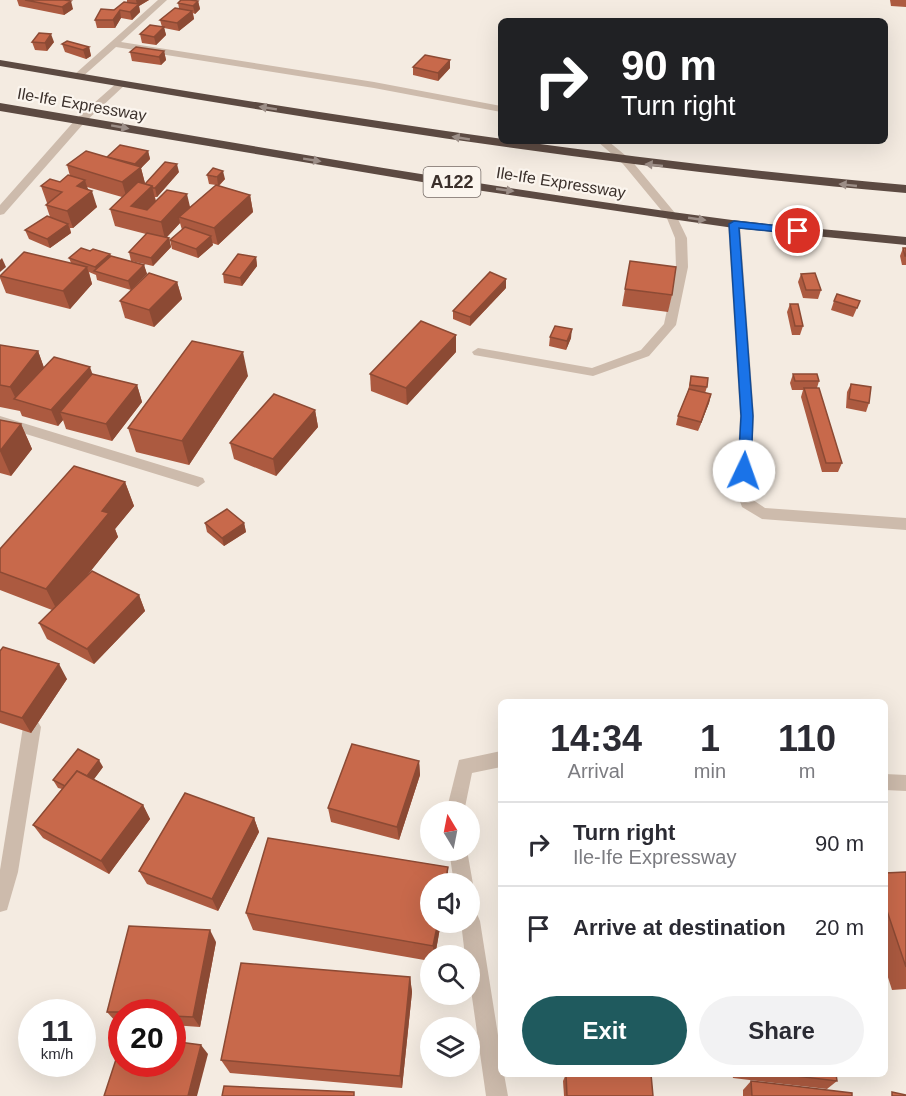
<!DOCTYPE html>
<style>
body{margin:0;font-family:Helvetica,sans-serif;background:#f2f2f3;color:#2b2b33;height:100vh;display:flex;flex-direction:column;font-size:22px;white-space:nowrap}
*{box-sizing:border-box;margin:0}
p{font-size:20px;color:#7c7c81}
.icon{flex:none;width:33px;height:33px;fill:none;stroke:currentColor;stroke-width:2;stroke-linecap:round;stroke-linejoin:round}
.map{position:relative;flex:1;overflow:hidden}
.drawer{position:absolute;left:498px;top:699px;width:390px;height:378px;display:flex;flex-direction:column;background:#fff;border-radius:9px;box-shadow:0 6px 24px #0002}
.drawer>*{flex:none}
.top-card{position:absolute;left:498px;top:18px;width:390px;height:126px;border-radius:9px;box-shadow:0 6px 24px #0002;background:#202124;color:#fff;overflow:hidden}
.needle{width:39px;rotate:350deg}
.buttons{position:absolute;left:420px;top:801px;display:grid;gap:12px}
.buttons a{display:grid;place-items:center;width:60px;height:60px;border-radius:50%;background:#fff;box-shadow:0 6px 24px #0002;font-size:30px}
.speed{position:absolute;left:18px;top:999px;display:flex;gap:12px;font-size:30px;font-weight:700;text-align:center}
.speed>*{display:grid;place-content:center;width:78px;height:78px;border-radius:50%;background:#fff;box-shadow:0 6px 24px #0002;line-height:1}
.speed small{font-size:15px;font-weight:400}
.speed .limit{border:9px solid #d22;background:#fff;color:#111}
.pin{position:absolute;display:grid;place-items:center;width:51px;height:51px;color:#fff;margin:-26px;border:3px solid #fff;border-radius:50%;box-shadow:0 2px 6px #0007}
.me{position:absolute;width:66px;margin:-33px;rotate:3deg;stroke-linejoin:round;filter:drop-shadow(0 0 4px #0008)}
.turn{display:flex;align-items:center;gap:21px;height:126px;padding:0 24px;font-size:27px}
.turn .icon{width:78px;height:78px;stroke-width:2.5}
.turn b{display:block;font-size:42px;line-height:51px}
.eta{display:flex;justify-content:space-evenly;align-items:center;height:102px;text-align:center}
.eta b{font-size:36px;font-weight:700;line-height:42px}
.primary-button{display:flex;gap:12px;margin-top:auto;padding:12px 24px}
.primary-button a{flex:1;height:69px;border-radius:36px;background:#1f5a5e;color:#fff;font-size:24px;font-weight:700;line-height:69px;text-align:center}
.primary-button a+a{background:#f2f2f3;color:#2b2b33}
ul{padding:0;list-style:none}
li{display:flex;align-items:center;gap:18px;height:84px;padding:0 24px;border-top:2px solid #e1e1e2}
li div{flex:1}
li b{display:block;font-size:22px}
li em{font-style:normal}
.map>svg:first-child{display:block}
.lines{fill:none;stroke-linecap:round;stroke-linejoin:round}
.minor{fill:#cdbbac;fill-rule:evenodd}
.highway{fill:#5c4a42;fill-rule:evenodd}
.wall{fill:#ac5a40}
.shaded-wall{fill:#8c4a34}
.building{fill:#c8694b;stroke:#8c4a34;stroke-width:1.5}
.oneway{fill:#9c8e87}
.route{fill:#1a73e8;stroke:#114b97;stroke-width:1.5}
.labels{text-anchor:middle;stroke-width:4.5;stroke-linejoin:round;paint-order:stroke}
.far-street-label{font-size:16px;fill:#3b302b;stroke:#fbf5ee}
.shield{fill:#fbf5ee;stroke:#756b66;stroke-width:1.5}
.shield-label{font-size:18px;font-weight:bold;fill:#3b302b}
</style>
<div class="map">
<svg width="906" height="1096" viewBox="0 0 906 1096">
<rect width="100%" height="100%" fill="#f4ebe1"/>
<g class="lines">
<g class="minor">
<path d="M158,0H167L121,42L374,82L501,106V112L374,88L116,47L81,78H75V74Z"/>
<path d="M119,81L127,83L84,123L4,214L0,215V205L76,119Z"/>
<path d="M597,141H608L631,160L675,213L687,238L688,267L676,325L649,356L593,376L474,355L472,352L478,348L592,368L641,350L664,324L676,267L675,238L666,216L623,164Z"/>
<path d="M734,221L740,224L754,416L750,490L753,500L765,508L906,518V530L762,519L742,507L736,490L740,416L728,224Z"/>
<path d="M0,416L203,478L205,482L198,487L0,426Z"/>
<path d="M32,719L38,722L41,727L18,872L7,910L0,912V870L23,727L26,722Z"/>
<path d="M501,751V767L472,773L464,812H446L459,760Z"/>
<path d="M885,774L906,775V791L885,790Z"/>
<path d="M449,850H467L473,884L471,891L470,884H454Z"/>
<path d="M470,911L477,914L480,921L501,1054V1074H504L508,1096H486L470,983V956H465L461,922H470Z"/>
</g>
<g class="highway">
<path d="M0,60C302,111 601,159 906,185V193C602,167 301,118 0,66Z"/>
<path d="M0,103C244,144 487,188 732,220C790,227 848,231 906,237V245L734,228L671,219L422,182L0,111Z"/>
</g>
</g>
<g class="wall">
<path d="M17,0H64L73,9L64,15L19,6Z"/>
<path d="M125,0H149L139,6L140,12L132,20L121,18L115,28H97L95,20L127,2V0Z"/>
<path d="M890,0H906V7L891,6Z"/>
<path d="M198,1L200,9L195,14L193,13L194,19L179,31L164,28L166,35L156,45L142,43L140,34L162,27L160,20L179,8L178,3Z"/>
<path d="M32,42H54L47,51L35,50Z"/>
<path d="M62,44L89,47L91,56L86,59L65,52Z"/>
<path d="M164,51L166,60L161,65L132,61L130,52Z"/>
<path d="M413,67L450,68L438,81L413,75Z"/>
<path d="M148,151L150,159L141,168L145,184L179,172L157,197H155L156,201L190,207L216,185L209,184L207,175L225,179L219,186L250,195L253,212L218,245L212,243L213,245L198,258L172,249L170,240L182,230L180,223L166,238H169L171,247L153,266L131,261L129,252L146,234L115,226L110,209L122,197L87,187L97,207L73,228H70L71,233L50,248L29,239L25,230L50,217L46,205L48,204L47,203L41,186L60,182L70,176L67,165L107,157Z"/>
<path d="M903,248H906V265H902L900,256Z"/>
<path d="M90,251L110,254L111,256L144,265L147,274L131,290L97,280L96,275L89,272L92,284L70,309L6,293L0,278V275L71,263L69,258Z"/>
<path d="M256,257L257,266L242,286L224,283L223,274Z"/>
<path d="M801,274L821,290L818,299L803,298L798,282Z"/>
<path d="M177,282L182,299L154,327L125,318L120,301Z"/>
<path d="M506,288L470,326L453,319V311Z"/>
<path d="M625,289L672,295L668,312L622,306Z"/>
<path d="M834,301H860L853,317L831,310Z"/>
<path d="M790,304L803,326L800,335H792L787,312Z"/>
<path d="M550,337L571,338L566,350L549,346Z"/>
<path d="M0,345L38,351L44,368L92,374L137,385L142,402L112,441L66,429L63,420L58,426L22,416L20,411L0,407Z"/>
<path d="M456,352L407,405L371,391L370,374Z"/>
<path d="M793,374L819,381L817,388L842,463L838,472H822L801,397L803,390H792L790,383Z"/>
<path d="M248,376L189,465L136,452L128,428Z"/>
<path d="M691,376L707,387L705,393L711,394L709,403L698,431L676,425L678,416L688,391Z"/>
<path d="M851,384L869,403L866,412L846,408L847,392Z"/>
<path d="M315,410L318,427L276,476L234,459L230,443Z"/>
<path d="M0,420L21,424L32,449L11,476L0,473Z"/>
<path d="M125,482L134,506L115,529L118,537L87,575L139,595L145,611L94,664L47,639L39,623L52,610L0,590V549Z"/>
<path d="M205,523H244L246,532L224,546L207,532Z"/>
<path d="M0,651L67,679L31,733L0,723Z"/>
<path d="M419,761L420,775L399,840L331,822L328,808Z"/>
<path d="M103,767L94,779L143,805L150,819L109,874L43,838L33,825L62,789L58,788L53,780Z"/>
<path d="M254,818L259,832L218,911L147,884L139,871Z"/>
<path d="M448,867V884H430L441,922L435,956H430V961L253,930L246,913Z"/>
<path d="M906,872V989L892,990L885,968V873Z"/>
<path d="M216,942L200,1027L172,1025V1012H122V1022H116L107,1012Z"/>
<path d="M410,977L412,992L402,1088L230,1073L221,1060Z"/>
<path d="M566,1074H651L653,1096H564L563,1081Z"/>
<path d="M732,1074H836L837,1081L827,1089L733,1078Z"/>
<path d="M751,1081L852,1096H743V1090Z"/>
</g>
<g class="shaded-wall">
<path d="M136,0H149L139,6L140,12L132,20L130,12L137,5Z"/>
<path d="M71,1L73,9L64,15L62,7Z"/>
<path d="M198,1L200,9L195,14L193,6Z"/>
<path d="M120,10L121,18L115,28L113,20Z"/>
<path d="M192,11L194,19L179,31L177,23Z"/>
<path d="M164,27L166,35L156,45L154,37Z"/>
<path d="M51,34L54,42L47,51L45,43Z"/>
<path d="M89,47L91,56L86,59L83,50Z"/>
<path d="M164,51L166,60L161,65L159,57Z"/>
<path d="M450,60V68L438,81V73Z"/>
<path d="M148,151L150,159L141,168L145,183L127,199L122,182L137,170L135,164Z"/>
<path d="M177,164L179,172L157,197L155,188Z"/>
<path d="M223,171L225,179L218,186L217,177Z"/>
<path d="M85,180L89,193L92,191L97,207L73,228L67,211L77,186Z"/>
<path d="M152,186L156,203L141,217L131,206Z"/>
<path d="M187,194L191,211L179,217L180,223L165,239L161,222Z"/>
<path d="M250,195L253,212L218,245L214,228Z"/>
<path d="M68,224L71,233L50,248L47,239Z"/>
<path d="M211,236L213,245L198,258L196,249Z"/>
<path d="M169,238L171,247L153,266L151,258Z"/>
<path d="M110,254L113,263L97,272L95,267Z"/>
<path d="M256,257L257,266L242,286L240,278Z"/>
<path d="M2,258L6,267L0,272V260Z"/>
<path d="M144,265L147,274L131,290L128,281Z"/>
<path d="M87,267L92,284L70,309L63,291Z"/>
<path d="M506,279V288L470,326V317Z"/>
<path d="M177,282L182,299L154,327L149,310Z"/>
<path d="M572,329L571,338L566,350L567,341Z"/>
<path d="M456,335V352L407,405L406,388Z"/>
<path d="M38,351L47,376L16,399L10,387Z"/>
<path d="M243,352L248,376L189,465L182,441Z"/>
<path d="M90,367L96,384L60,412L63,420L58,426L51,410Z"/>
<path d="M137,385L142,402L112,441L106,424Z"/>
<path d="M711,394L709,403L698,431L701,422Z"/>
<path d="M315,410L318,427L276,476L273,459Z"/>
<path d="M21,424L32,449L11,476L0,451Z"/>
<path d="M125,482L134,506L115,529L118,537L58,612L46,589L102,511Z"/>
<path d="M244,523L246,532L224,546L222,538Z"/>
<path d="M139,595L145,611L94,664L87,649Z"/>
<path d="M59,664L67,679L31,733L22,718Z"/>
<path d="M99,760L103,767L91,783L86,776Z"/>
<path d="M419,761L420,775L399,840L397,827Z"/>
<path d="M143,805L150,819L109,874L101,861Z"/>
<path d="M254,818L259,832L218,911L212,899Z"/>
<path d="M448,867V884H445Z"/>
<path d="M438,922H441L435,956H434L433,946Z"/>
<path d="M210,930L216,942L200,1027L193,1017Z"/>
<path d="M410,977L412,992L402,1088L400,1076Z"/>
<path d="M201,1045L208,1054L197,1096H188Z"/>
</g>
<g class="building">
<path d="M25,0H64L71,1L62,7Z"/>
<path d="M181,0H190L198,1L193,6L178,3Z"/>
<path d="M124,2L139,4L130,12L120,10L113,20H95L101,9L114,10Z"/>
<path d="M175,8L192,11L177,23L160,20Z"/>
<path d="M150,25L164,27L154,37L140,34Z"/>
<path d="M39,33L51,34L45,43L32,42Z"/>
<path d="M67,41L89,47L83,50L62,44Z"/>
<path d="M136,47L164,51L159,57L130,52Z"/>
<path d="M425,55L450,60L438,73L413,67Z"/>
<path d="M120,145L148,151L135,164L107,157Z"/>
<path d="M86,151L141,167L122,182L67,165Z"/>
<path d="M165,162L177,164L155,188H153L152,186L145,184Z"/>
<path d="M213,168L223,171L217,177L207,175Z"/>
<path d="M68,175L85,180L77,186L92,191L67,211L46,205L62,192L41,186L50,179L60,182Z"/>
<path d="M138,182L152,186L131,206L147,210L167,190L187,194L161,222L110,209Z"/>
<path d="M216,185L250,195L214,228L179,217Z"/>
<path d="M47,216L68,224L47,239L25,230Z"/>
<path d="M185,227L211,236L196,249L170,240Z"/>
<path d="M147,233L169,238L151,258L129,252Z"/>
<path d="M81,248L90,251L93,249L110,254L95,267L69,258Z"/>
<path d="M903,248H906V256H905Z"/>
<path d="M24,252L87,267L63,291L0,276Z"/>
<path d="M238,254L256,257L240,278L223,274Z"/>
<path d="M111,256L144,265L128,281L94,271Z"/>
<path d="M630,261L676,267L672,295L625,289Z"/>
<path d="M490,272L506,279L470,317L453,311Z"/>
<path d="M149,273L177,282L149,310L120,301Z"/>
<path d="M815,273L821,290H806L801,274Z"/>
<path d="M837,294L860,301L857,308L834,301Z"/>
<path d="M790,304H798L803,326H795Z"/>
<path d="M421,321L456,335L406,388L370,374Z"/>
<path d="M555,326L572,329L567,341L550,337Z"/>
<path d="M192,341L243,352L182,441L128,428Z"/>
<path d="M0,345L38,351L10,387L0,385Z"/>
<path d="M54,357L90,367L51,410L14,399Z"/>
<path d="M92,374L137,385L106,424L60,412Z"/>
<path d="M793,374H817L819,381H795Z"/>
<path d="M691,376L708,378L707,387L690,385Z"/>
<path d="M851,384L871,387L869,403L849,399Z"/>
<path d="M804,388H819L842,463H826Z"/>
<path d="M689,389L711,394L701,422L678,416Z"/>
<path d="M274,394L315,410L273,459L230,443Z"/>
<path d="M0,420L21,424L0,451Z"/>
<path d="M74,466L125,482L102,511L109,513L46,589L0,572V549Z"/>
<path d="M227,509L244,523L222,538L205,523Z"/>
<path d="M92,571L139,595L87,649L39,623Z"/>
<path d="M3,647L59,664L22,718L0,711V651Z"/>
<path d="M352,744L419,761L397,827L328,808Z"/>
<path d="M78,749L99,760L87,776L77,771L65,786L53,780Z"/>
<path d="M77,771L143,805L101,861L33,825Z"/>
<path d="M185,793L254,818L212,899L139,871Z"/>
<path d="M268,838L448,867L445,884H430V922H438L433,946L246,913Z"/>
<path d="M906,872V967L885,905V873Z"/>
<path d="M129,926L210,930L193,1017L172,1016V1012H107Z"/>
<path d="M241,963L410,977L400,1076L221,1060Z"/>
<path d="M122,1041V1064H172V1041L201,1045L188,1096H104Z"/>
<path d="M566,1074H651L653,1096H567Z"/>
<path d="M779,1074H836L837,1081Z"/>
<path d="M751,1081L852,1093V1096H752Z"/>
<path d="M224,1086L354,1092V1096H222Z"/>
<path d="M892,1092L906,1095V1096H892Z"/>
</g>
<defs><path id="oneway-solid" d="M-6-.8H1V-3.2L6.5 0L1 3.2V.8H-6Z" transform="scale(1.5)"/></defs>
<g class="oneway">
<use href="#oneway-solid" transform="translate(268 108) rotate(-171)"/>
<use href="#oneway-solid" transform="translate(120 127) rotate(10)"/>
<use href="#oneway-solid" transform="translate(461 138) rotate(-171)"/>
<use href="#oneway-solid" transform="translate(312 160) rotate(9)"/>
<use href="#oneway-solid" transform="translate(654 165) rotate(-174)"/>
<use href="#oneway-solid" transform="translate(848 185) rotate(-174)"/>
<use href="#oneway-solid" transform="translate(505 190) rotate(8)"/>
<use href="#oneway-solid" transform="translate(697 219) rotate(8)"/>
</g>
<path class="route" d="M734,221L798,228L804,231L798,234L739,228L753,416L751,471L744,476L738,471L741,416L729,224Z"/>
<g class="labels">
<g class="far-street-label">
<text transform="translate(82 104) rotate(10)" y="6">Ile-Ife Expressway</text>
<text transform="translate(561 182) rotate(9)" y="6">Ile-Ife Expressway</text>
</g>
<rect class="shield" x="423.5" y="167" width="57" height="30" rx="4.5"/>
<g class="shield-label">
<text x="452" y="188">A122</text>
</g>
</g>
</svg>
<div class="buttons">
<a><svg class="needle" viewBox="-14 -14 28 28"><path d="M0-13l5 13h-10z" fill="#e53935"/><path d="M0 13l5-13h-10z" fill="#7c7c81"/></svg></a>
<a><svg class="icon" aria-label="sound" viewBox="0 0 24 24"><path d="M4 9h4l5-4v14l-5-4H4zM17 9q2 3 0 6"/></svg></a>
<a><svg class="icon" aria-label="search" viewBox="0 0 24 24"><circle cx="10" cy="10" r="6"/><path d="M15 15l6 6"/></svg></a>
<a><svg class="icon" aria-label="layers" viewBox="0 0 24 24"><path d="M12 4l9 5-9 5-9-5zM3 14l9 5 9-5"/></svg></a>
</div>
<div class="speed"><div>11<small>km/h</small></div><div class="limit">20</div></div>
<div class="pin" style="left:798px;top:231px;background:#d93025"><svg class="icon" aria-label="arrive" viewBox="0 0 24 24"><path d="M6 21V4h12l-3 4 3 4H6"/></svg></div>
<svg class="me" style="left:744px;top:471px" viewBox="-20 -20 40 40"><circle r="19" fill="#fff"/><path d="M0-13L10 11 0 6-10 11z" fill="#1a73e8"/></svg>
<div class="top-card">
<div class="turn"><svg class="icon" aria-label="right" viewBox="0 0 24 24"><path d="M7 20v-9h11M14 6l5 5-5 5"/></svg><div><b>90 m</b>Turn right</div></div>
</div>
<section class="drawer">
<div class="eta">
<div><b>14:34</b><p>Arrival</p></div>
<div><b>1</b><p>min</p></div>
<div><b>110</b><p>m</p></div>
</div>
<ul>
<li><svg class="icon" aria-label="right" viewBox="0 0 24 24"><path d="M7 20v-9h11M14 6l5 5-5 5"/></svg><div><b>Turn right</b><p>Ile-Ife Expressway</p></div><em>90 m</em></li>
<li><svg class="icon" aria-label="arrive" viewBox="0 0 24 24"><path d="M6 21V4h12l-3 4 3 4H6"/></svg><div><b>Arrive at destination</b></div><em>20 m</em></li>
</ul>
<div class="primary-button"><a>Exit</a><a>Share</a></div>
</section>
</div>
